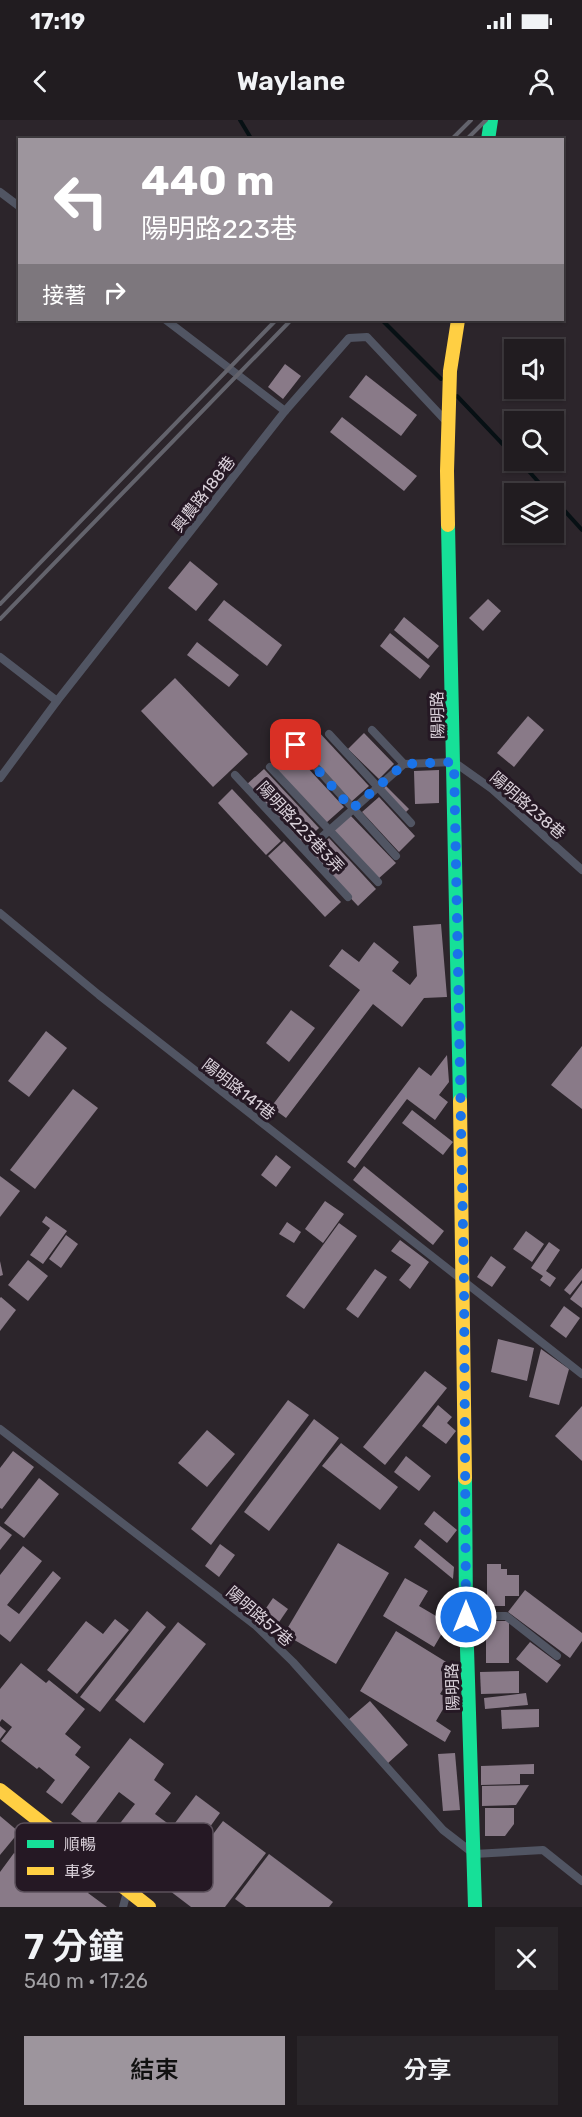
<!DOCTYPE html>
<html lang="zh-TW">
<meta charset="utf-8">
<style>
body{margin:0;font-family:Rubik,"Noto Sans TC",sans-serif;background:#292529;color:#f1f3f6;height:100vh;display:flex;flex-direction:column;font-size:22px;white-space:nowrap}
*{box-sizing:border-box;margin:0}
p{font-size:20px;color:#a2a1a5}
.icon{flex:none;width:33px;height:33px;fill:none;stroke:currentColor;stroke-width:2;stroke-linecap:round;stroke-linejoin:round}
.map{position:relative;height:1787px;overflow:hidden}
.drawer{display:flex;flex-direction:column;background:#211c20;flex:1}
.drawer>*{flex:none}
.top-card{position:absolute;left:18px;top:18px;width:546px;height:183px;border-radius:0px;box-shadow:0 2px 4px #0004,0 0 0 2px #3e3a3e;background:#9d959d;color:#fff;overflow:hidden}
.buttons{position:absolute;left:504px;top:219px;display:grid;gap:12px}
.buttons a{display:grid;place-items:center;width:60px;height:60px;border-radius:0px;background:#211c20;box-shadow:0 2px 4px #0004,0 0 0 2px #3e3a3e;font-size:30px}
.pin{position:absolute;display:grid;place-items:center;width:51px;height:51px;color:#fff;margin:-26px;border-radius:12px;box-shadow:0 3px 9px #0006}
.me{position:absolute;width:66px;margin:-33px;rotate:0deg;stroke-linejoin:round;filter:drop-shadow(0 0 4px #0008)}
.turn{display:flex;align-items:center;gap:21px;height:126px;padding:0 24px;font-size:27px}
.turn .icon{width:78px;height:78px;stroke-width:2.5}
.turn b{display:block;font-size:42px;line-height:51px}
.then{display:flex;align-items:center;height:57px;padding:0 24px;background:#0003;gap:12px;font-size:22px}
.round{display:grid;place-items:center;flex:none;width:63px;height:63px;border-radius:0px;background:#292529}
.overview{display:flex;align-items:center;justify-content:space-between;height:102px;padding:0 24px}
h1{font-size:36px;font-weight:600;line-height:45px}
.button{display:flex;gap:12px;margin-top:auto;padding:12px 24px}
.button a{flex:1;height:69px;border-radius:0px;background:#9d959d;color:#111;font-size:24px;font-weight:600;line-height:69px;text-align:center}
.button a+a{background:#292529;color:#f1f3f6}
.status{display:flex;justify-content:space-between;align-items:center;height:42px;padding:0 30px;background:#211c20;direction:ltr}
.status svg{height:16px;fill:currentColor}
header{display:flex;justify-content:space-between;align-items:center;height:78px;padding:0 24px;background:#211c20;font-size:27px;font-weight:600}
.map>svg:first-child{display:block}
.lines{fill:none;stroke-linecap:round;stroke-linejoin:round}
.stream{stroke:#071014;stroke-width:4}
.building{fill:#897a88}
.lane{stroke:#515563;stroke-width:8}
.fast{stroke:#16e098;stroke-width:14}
.slow{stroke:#ffcf43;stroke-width:14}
.rail{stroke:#63636c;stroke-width:4}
.route{stroke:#1a73e8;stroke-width:10;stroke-dasharray:0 18}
.labels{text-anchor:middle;stroke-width:6;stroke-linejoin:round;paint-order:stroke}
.street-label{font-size:16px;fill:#dad1da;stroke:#251824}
.key{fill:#251824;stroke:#5b505b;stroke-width:1.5}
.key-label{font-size:16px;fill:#dad1da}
</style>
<div class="status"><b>17:19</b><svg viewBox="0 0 49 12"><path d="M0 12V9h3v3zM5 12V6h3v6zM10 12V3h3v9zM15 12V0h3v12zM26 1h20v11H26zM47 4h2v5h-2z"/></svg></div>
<header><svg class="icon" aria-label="back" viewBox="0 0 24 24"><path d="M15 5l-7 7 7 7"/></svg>Waylane<svg class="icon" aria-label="person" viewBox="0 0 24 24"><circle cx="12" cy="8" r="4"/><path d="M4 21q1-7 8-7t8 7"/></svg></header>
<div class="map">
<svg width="582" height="1787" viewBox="0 0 582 1787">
<rect width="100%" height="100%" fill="#2c252b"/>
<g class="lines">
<g class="stream">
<path d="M240,0L252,20"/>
<path d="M382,200L441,259"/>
<path d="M457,276L514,336"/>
<path d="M519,340L549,374"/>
<path d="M554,379L582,410"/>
</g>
</g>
<g class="building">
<path d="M285,244L301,256L283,279L268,267Z"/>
<path d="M366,255L417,295L401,316L349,277Z"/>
<path d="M342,297L417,356L404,371L330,312Z"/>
<path d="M190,441L218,464L196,491L168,468Z"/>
<path d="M488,479L501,491L483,511L469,498Z"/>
<path d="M224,480L282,525L267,546L208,500Z"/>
<path d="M404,497L439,526L428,539L394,510Z"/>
<path d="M390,513L430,546L420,559L380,526Z"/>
<path d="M197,522L239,555L229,567L187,535Z"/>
<path d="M175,558L248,634L213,667L141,591Z"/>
<path d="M528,596L544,610L514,647L497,633Z"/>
<path d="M316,609L369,666L351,682L298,625Z"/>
<path d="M364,613L394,644L379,659L348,629Z"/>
<path d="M293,632L344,687L326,703L275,648Z"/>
<path d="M264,649L319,708L301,725L246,665Z"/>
<path d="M439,650V683L415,684L414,651Z"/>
<path d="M386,666L409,689L402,696L379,673Z"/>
<path d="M232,669L281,721L266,735L218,683Z"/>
<path d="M379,677L415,716L399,732L362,692Z"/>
<path d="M349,694L396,743L378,759L332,711Z"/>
<path d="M329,718L376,769L358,786L310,735Z"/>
<path d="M284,721L341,782L325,797L268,736Z"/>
<path d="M441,804L447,877L424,878L402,907L373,884L286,998L271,987L360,870L329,846L342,829L359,842L374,822L399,842L392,851L410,865L417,856L413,806Z"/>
<path d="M291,890L315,908L289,942L266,923Z"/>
<path d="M46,911L67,928L29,977L8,961Z"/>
<path d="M582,926V989L551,965Z"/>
<path d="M447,935L449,962L439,975L448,982L435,1000L407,979L355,1048L347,1042L419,947L431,956Z"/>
<path d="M73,969L98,988L35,1069L10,1050Z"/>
<path d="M412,990L453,1022L443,1035L402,1003Z"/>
<path d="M276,1035L291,1047L276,1067L261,1055Z"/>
<path d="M364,1046L444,1111L433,1125L353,1060Z"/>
<path d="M0,1056L20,1071L0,1097Z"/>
<path d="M325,1081L344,1094L323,1123L305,1109Z"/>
<path d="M46,1096L67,1111L43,1144L30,1135L50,1108L42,1102Z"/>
<path d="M287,1102L301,1112L294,1123L279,1114Z"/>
<path d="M339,1103L357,1116L304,1189L286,1176Z"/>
<path d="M526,1111L544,1124L532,1142L513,1129Z"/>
<path d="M66,1115L78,1124L61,1148L49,1139Z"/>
<path d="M400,1120L429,1142L410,1169L399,1160L411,1145L391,1131Z"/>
<path d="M549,1122L560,1130L546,1151L556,1158L550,1167L540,1160L543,1156L531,1148Z"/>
<path d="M491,1136L506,1147L492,1167L477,1157Z"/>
<path d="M28,1140L48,1156L28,1181L8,1165Z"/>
<path d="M0,1141L3,1155L0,1156Z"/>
<path d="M582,1148V1160L570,1175L564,1170Z"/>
<path d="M375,1149L387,1157L358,1198L346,1189Z"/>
<path d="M582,1163V1188L570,1179Z"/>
<path d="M1,1177L16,1190L0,1211V1178Z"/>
<path d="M564,1186L580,1198L566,1218L550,1206Z"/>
<path d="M498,1219L534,1228L527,1261L491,1252Z"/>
<path d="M541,1229L569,1249L559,1285L529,1277Z"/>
<path d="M425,1251L447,1268L385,1345L363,1327Z"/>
<path d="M288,1280L309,1295L211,1425L191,1409Z"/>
<path d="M438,1285L452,1297L447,1303L456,1311L446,1324L422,1306Z"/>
<path d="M582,1286V1341L555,1316Z"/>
<path d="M314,1299L339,1318L269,1411L244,1392Z"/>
<path d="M207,1310L235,1334L207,1367L178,1343Z"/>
<path d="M341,1323L398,1367L380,1390L322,1346Z"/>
<path d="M13,1331L34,1347L2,1389L0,1388V1348Z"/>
<path d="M406,1336L431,1356L419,1371L394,1352Z"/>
<path d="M39,1358L59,1374L24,1418L4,1403Z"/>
<path d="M434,1391L457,1410L447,1423L424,1404Z"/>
<path d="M0,1406L12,1415L0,1430Z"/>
<path d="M420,1419L454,1447L453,1459L414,1427Z"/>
<path d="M338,1423L389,1453L336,1544L284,1514Z"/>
<path d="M220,1424L235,1435L219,1457L205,1446Z"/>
<path d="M23,1426L42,1441L7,1485L19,1494L53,1451L61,1458L10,1522L0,1514V1455Z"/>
<path d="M487,1444H501V1449H507V1455H519V1476H505V1486H487Z"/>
<path d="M405,1458L428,1471L419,1486L448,1503L434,1527L383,1496Z"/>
<path d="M525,1470L582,1513V1521L570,1538L508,1492Z"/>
<path d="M273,1478L288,1489L275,1508L260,1497Z"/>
<path d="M147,1491L166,1507L100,1592L80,1577Z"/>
<path d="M115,1499L129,1510L77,1574L47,1550L86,1501L103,1514Z"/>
<rect x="486" y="1501" width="23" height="42"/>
<path d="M178,1502L206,1524L144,1603L115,1580Z"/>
<path d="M396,1511L456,1548L440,1574L449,1579L436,1601L451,1611L445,1622L360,1571Z"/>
<path d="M530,1522L561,1545L547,1563L516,1539Z"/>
<path d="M21,1543L46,1563L49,1560L85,1589L65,1614L81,1627L75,1635L90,1647L62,1684L46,1672L55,1660L39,1647L37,1649L1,1621L12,1607L2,1599L0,1602V1569Z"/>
<path d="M519,1551V1573L481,1574L480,1552Z"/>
<path d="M526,1573L528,1585L485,1589L484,1578Z"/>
<path d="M370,1581L408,1625L387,1644L348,1600Z"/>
<path d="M539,1589V1607L502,1609L501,1590Z"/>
<path d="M0,1606L6,1611L0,1619Z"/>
<path d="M130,1618L164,1644L154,1660L171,1673L155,1694L170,1705L137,1750L104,1724L135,1684L119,1672L91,1709L71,1694Z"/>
<path d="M455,1633L460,1690L443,1691L438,1634Z"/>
<path d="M534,1644V1654H520V1664L481,1665V1646Z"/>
<path d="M529,1665L516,1685L482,1686V1666Z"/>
<path d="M196,1675L220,1693L191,1733L166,1715Z"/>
<path d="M485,1688H514V1704L505,1716H485Z"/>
<path d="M0,1696L19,1712L0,1735Z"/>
<path d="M223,1701L266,1733L225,1787H191L170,1771Z"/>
<path d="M38,1727L92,1768L88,1773L107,1787H0V1752L14,1733L27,1742Z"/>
<path d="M269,1734L333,1782L329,1787H246L235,1779Z"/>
</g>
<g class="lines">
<g class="lane">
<path d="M0,72L20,87"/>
<path d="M166,200L285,291"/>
<path d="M0,537L57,581"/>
<path d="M372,610L404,644"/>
<path d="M329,614L411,703"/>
<path d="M296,625L396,736"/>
<path d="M270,647L378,762"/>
<path d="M235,655L348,777"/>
<path d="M0,658L57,581L285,291L349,218L367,217L445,300"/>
<path d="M306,731L404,644L454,642L492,669L582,750"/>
<path d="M0,793L99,875L582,1254"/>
<path d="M0,1309L255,1505L293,1542L443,1710L474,1734L543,1730L582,1761"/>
<path d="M467,1496H506L557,1536"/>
<path d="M123,1787L127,1772"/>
</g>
<g class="fast">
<path d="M488,20L491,0"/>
<path d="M448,405L460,981"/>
<path d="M465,1358L466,1496L475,1787"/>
</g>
<g class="slow">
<path d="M448,405L447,351L450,251L458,200"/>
<path d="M460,981L465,1358"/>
<path d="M0,1670L149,1787"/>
</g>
<g class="rail">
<path d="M451,20L471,0"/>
<path d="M466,20L486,0"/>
<path d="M0,484L276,200"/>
<path d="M0,499L291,200"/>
</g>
</g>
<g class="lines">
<path class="route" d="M296,625L352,689L404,644L454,642L464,1162L466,1497"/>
</g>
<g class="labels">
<g class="street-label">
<text transform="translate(203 374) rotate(-52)" y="6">興農路188巷</text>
<text transform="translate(437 595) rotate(-91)" y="6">陽明路</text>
<text transform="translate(528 685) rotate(41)" y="6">陽明路238巷</text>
<text transform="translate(301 707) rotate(47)" y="6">陽明路223巷3弄</text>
<text transform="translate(239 969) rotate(38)" y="6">陽明路141巷</text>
<text transform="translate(260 1496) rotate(41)" y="6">陽明路57巷</text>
<text transform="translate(452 1567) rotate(-92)" y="6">陽明路</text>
</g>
</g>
<rect x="15" y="1703" width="198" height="69" rx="9" class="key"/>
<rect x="27" y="1720" width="27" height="8" fill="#16e098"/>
<rect x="27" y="1747" width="27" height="8" fill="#ffcf43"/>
<g class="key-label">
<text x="64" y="1730">順暢</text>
<text x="64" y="1757">車多</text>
</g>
</svg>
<div class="buttons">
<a><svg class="icon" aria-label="sound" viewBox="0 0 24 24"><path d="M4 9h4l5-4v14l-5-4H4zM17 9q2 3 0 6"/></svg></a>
<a><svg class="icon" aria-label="search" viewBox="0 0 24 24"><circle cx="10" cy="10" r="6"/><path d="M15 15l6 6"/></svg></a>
<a><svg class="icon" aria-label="layers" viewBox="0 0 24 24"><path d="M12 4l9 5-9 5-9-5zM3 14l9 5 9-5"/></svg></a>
</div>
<div class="pin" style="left:296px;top:625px;background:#d93025"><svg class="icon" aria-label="arrive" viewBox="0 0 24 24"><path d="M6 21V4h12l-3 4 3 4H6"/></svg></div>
<svg class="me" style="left:466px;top:1497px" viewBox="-20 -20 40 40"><circle r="17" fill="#1a73e8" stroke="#fff" stroke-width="3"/><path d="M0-11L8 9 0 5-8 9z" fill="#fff"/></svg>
<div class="top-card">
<div class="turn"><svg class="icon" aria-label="left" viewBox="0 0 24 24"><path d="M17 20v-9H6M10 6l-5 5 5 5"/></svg><div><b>440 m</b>陽明路223巷</div></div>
<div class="then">接著<svg class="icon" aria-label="right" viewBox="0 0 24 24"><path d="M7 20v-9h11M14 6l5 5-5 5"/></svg></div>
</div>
</div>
<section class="drawer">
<div class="overview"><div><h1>7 分鐘</h1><p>540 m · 17:26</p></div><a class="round"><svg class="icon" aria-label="close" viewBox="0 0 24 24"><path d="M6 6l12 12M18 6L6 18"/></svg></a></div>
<div class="button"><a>結束</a><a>分享</a></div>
</section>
